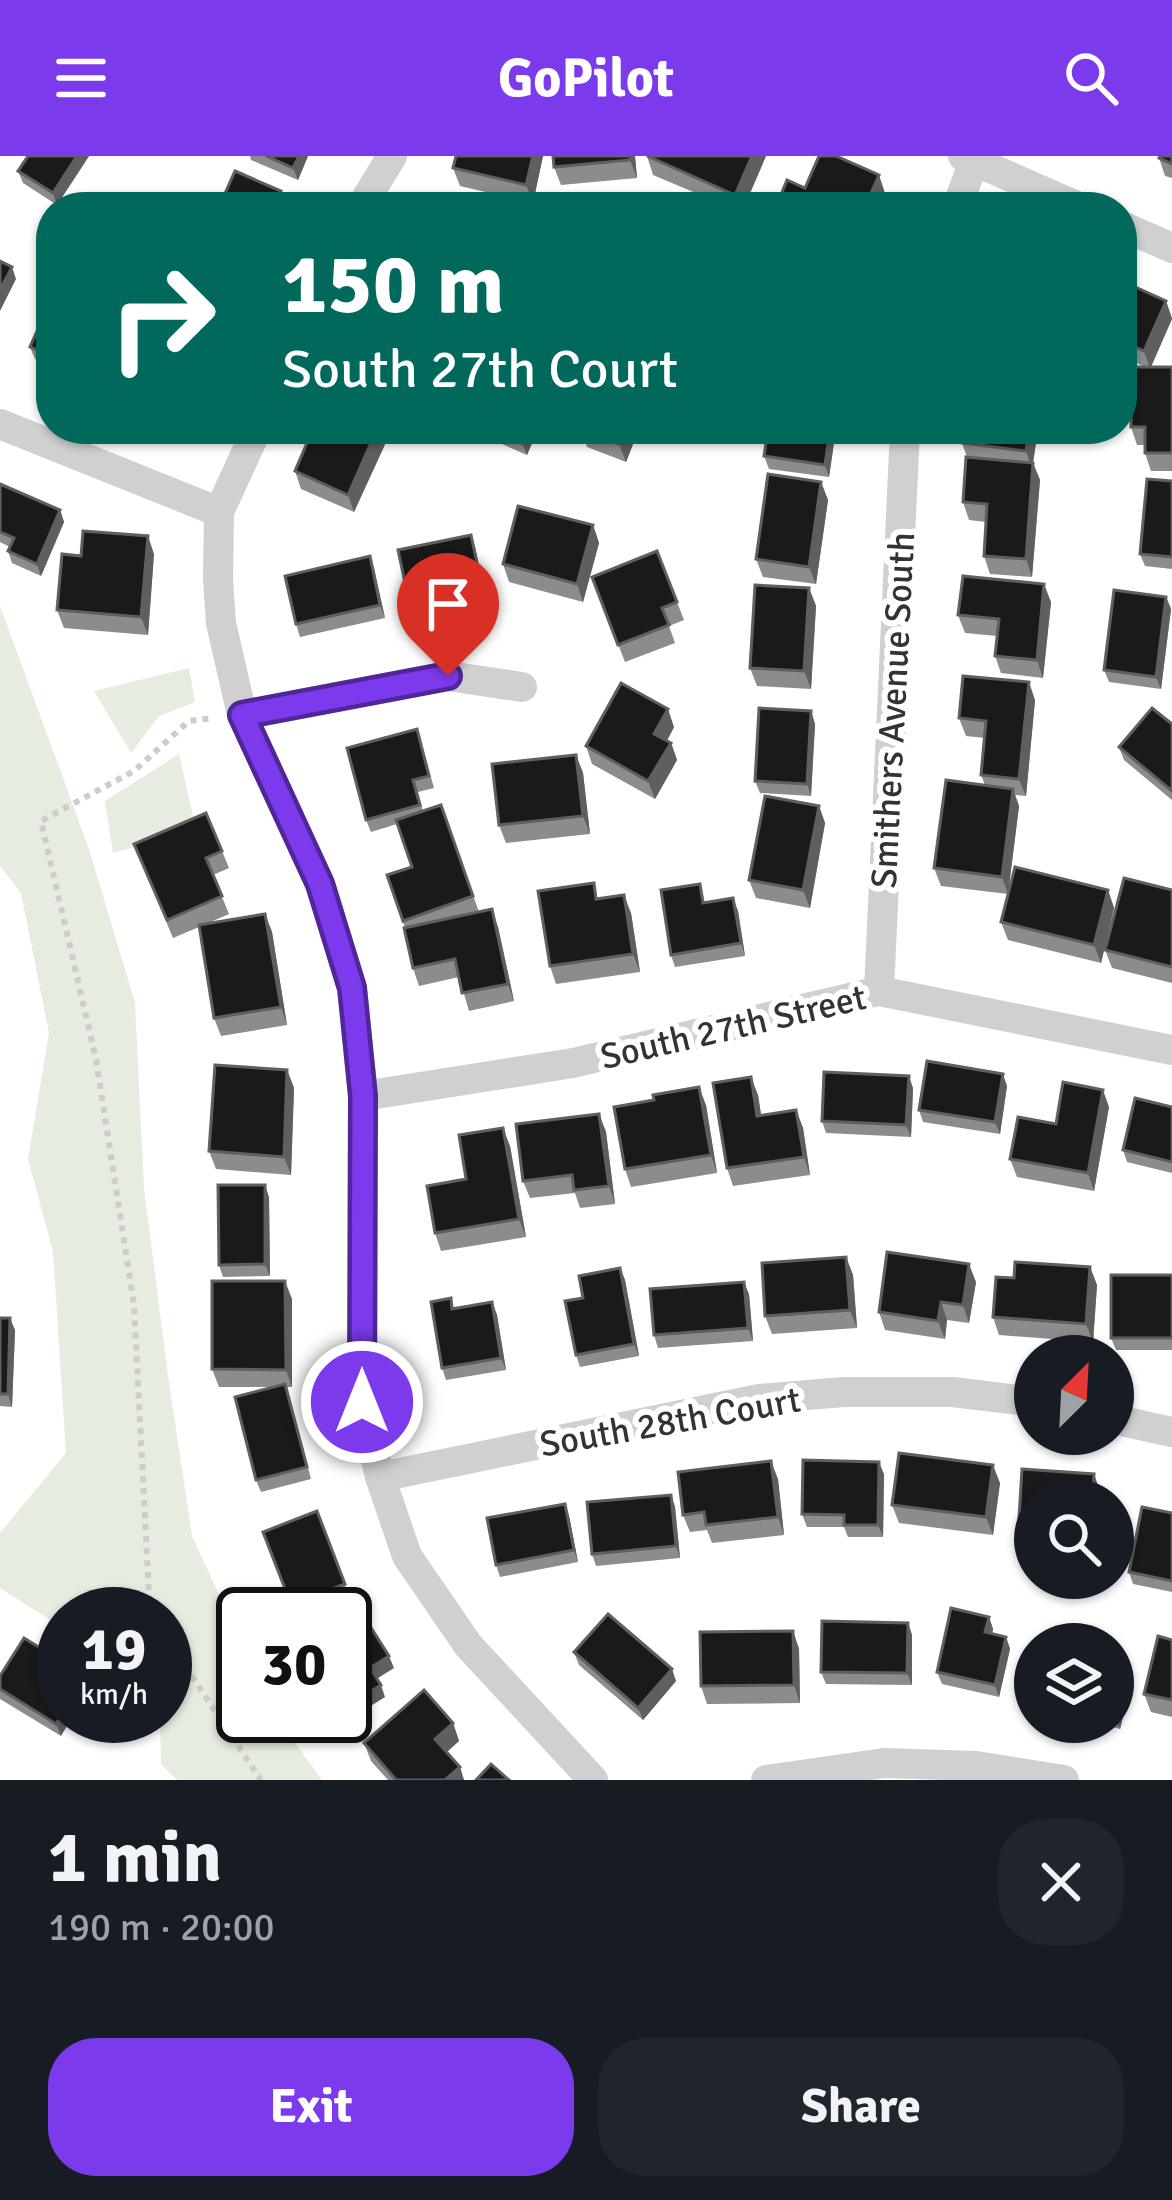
<!DOCTYPE html>
<meta charset="utf-8">
<style>
body{margin:0;font-family:Signika,sans-serif;background:#20242c;color:#f1f3f6;height:100vh;display:flex;flex-direction:column;font-size:45px;white-space:nowrap}
*{box-sizing:border-box;margin:0}
p{font-size:39px;color:#9ea1a6}
.icon{flex:none;width:66px;height:66px;fill:none;stroke:currentColor;stroke-width:2;stroke-linecap:round;stroke-linejoin:round}
.map{position:relative;height:1624px;overflow:hidden}
.panel{display:flex;flex-direction:column;background:#171b24;flex:1}
.panel>*{flex:none}
.guide{position:absolute;left:36px;top:36px;width:1101px;height:252px;border-radius:48px;box-shadow:0 3px 9px #0004;background:#00695c;color:#fff;overflow:hidden}
.needle{width:78px;rotate:24deg}
.tools{position:absolute;left:1014px;top:1179px;display:grid;gap:24px}
.tools a{display:grid;place-items:center;width:120px;height:120px;border-radius:50%;background:#171b24;box-shadow:0 3px 9px #0004;font-size:60px}
.speed{position:absolute;left:36px;top:1431px;display:flex;gap:24px;font-size:60px;font-weight:700;text-align:center}
.speed>*{display:grid;place-content:center;width:156px;height:156px;border-radius:50%;background:#171b24;box-shadow:0 3px 9px #0004;line-height:1}
.speed small{font-size:30px;font-weight:400}
.speed .limit{border:6px solid #111;border-radius:18px;background:#fff;color:#111}
.pin{position:absolute;display:grid;place-items:center;width:102px;height:102px;color:#fff;margin:-123px -51px;border-radius:50% 50% 50% 0;rotate:-45deg;box-shadow:0 0 12px #0007}
.pin .icon{rotate:45deg}
.me{position:absolute;width:132px;margin:-66px;rotate:0deg;stroke-linejoin:round;filter:drop-shadow(0 0 9px #0008)}
.turn{display:flex;align-items:center;gap:42px;height:252px;padding:0 48px;font-size:54px}
.turn .icon{width:156px;height:156px;stroke-width:2.5}
.turn b{display:block;font-size:84px;line-height:102px}
.round{display:grid;place-items:center;flex:none;width:126px;height:126px;border-radius:48px;background:#20242c}
.summary{display:flex;align-items:center;justify-content:space-between;height:204px;padding:0 48px}
h1{font-size:72px;font-weight:700;line-height:90px}
.button{display:flex;gap:24px;margin-top:auto;padding:24px 48px}
.button a{flex:1;height:138px;border-radius:48px;background:#7c3aed;color:#fff;font-size:48px;font-weight:700;line-height:138px;text-align:center}
.button a+a{background:#20242c;color:#f1f3f6}
header{display:flex;justify-content:space-between;align-items:center;height:156px;padding:0 48px;background:#7c3aed;color:#fff;font-size:54px;font-weight:700}
.map>svg:first-child{display:block}
.green{fill:#e6ecdf}
.lines{fill:none;stroke-linecap:round;stroke-linejoin:round}
.path{stroke:#cdcdcd;stroke-width:6;stroke-dasharray:6 6;stroke-linecap:butt}
.street{stroke:#d0d0d0;stroke-width:30}
.wall{fill:#8c8c8c}
.shaded-wall{fill:#5f5f5f}
.building{fill:#1a1a1a;stroke:#5f5f5f;stroke-width:3}
.route-casing{stroke:#51269a;stroke-width:30}
.route{stroke:#7c3aed;stroke-width:21}
.labels{text-anchor:middle;stroke-width:12;stroke-linejoin:round;paint-order:stroke}
.street-label{font-size:36px;fill:#333;stroke:#fff}
</style>
<header><svg class="icon" aria-label="menu" viewBox="0 0 24 24"><path d="M4 6h16M4 12h16M4 18h16"/></svg>GoPilot<svg class="icon" aria-label="search" viewBox="0 0 24 24"><circle cx="10" cy="10" r="6"/><path d="M15 15l6 6"/></svg></header>
<div class="map">
<svg width="1172" height="1624" viewBox="0 0 1172 1624">
<rect width="100%" height="100%" fill="#fff"/>
<g class="green">
<path d="M0,450L89,693L135,847L144,1032L168,1220L192,1380L243,1491V1560H276L322,1624H177L161,1608L160,1560H165V1458H63V1472L0,1432V1377L66,1297L53,1096L28,1003L49,877L21,737L0,710Z"/>
<path d="M189,512L195,546L159,560L131,597L94,535Z"/>
<path d="M179,598L196,674L113,697L105,645Z"/>
</g>
<g class="lines">
<g class="path">
<path d="M150,1458L134,1149L96,903L41,665L134,615L189,565L214,562"/>
<path d="M165,1480L261,1624"/>
</g>
<g class="street">
<path d="M963,0L1079,51"/>
<path d="M361,51L392,0"/>
<path d="M957,51L974,5"/>
<path d="M1122,70L1172,92"/>
<path d="M0,268L219,356"/>
<path d="M257,273L219,356L218,423L221,467L242,559L320,728L352,832L363,940L362,1247L380,1321L407,1400L468,1489L593,1624"/>
<path d="M242,559L448,520L522,531"/>
<path d="M879,835L905,273"/>
<path d="M363,940L573,907L879,835L1172,894"/>
<path d="M1113,1263L1172,1276"/>
<path d="M380,1321L759,1243L844,1236H952L1035,1246"/>
<path d="M766,1624L884,1607L976,1610L1064,1624"/>
</g>
</g>
<g class="wall">
<path d="M28,0H89L57,49L23,27L18,15Z"/>
<path d="M250,0H308L298,24L251,4Z"/>
<path d="M543,0L533,47L460,30L453,12Z"/>
<path d="M635,0L637,22L561,29L554,11Z"/>
<path d="M647,0H766L744,51H729L653,19Z"/>
<path d="M1172,0V22L1165,20L1159,2Z"/>
<path d="M1122,125L1166,145L1172,162L1151,211H1172V315H1151L1145,297V289H1137L1131,271L1145,211L1122,200Z"/>
<path d="M51,149V210L35,203L30,191Z"/>
<path d="M313,273H392L354,356L301,333L295,315Z"/>
<path d="M475,273H538L527,299L477,277Z"/>
<path d="M581,273H682L675,288L639,273L626,306L587,291Z"/>
<path d="M768,273H836L829,321L769,313L764,300Z"/>
<path d="M964,273H1038L1033,307L1040,324L1032,421L990,418L984,400L986,366L969,364L963,346L967,301L962,287Z"/>
<path d="M1172,325V413L1145,410L1140,398Z"/>
<path d="M821,326L828,344L816,428L763,421L756,403Z"/>
<path d="M0,328L60,354L64,366L41,420L12,407L8,395L10,391L0,386Z"/>
<path d="M593,369L599,387L583,446L509,426L503,408Z"/>
<path d="M471,379L475,391L485,439L413,453L408,441Z"/>
<path d="M657,395L684,464L669,470L675,487L625,506L592,421Z"/>
<path d="M154,398L148,479L64,472L57,454L81,400Z"/>
<path d="M370,400L385,462L300,481L296,468Z"/>
<path d="M809,432L816,450L811,533L757,530L750,512Z"/>
<path d="M1166,441L1171,453L1161,533L1109,526L1104,514Z"/>
<path d="M1051,446L1043,522L1001,517L995,500L997,480L965,477L958,459Z"/>
<path d="M1035,544L1026,640L1015,639L1019,650L1008,738L941,730L934,712L985,629L981,619L985,582L966,580L959,562Z"/>
<path d="M811,555L815,568L811,640L760,637L755,625Z"/>
<path d="M1172,568V644L1124,604L1119,591Z"/>
<path d="M674,571L667,585L671,587L677,604L655,643L592,608L586,590Z"/>
<path d="M421,585L434,632L418,636L423,655L441,649L479,756L498,771L514,845L469,855L459,821L419,830L413,812L405,772L387,719L412,711L397,668L371,676L366,664Z"/>
<path d="M576,599L583,617L590,678L506,687L499,669Z"/>
<path d="M819,650L825,667L810,752L756,742L749,724Z"/>
<path d="M134,688L222,695L229,712L213,719L229,758L206,768L265,758L272,776L287,869L221,880L214,862L199,771L173,782Z"/>
<path d="M700,728L705,747L738,755L745,800L675,811L671,799Z"/>
<path d="M1108,734L1114,752L1101,807L1008,784L1001,766Z"/>
<path d="M1172,734V827L1112,812L1105,794Z"/>
<path d="M600,743L631,757L640,816L556,828L550,810Z"/>
<path d="M287,914L294,932L291,1019L216,1013L209,995Z"/>
<path d="M1007,930L1000,978L923,966L919,954Z"/>
<path d="M913,932L911,981L826,977L822,965Z"/>
<path d="M758,939L761,959L796,954L803,972L810,1019L733,1030L727,1012Z"/>
<path d="M654,944L706,949L717,1017L631,1031L625,1013Z"/>
<path d="M1109,951L1094,1035L1017,1021L1010,1003L1056,968Z"/>
<path d="M1172,951V1017L1127,1006L1123,994Z"/>
<path d="M599,958L606,976L615,1048L580,1052L575,1037L530,1042L523,1025Z"/>
<path d="M510,990L526,1081L441,1095L435,1077L466,1023Z"/>
<path d="M269,1041L270,1120L223,1121L219,1109Z"/>
<path d="M846,1101L853,1119L857,1172L772,1178L765,1160Z"/>
<path d="M1090,1111L1097,1129L1093,1186L999,1179L993,1161Z"/>
<path d="M620,1112L625,1124L639,1200L580,1211L576,1199L583,1142Z"/>
<path d="M1172,1119V1194H1116L1111,1182Z"/>
<path d="M976,1126L969,1167L947,1164L945,1183L885,1174L879,1156Z"/>
<path d="M749,1138L753,1185L658,1192L654,1179Z"/>
<path d="M451,1142L454,1152L492,1146L497,1159L506,1214L446,1224L442,1212Z"/>
<path d="M292,1143V1231H287L311,1323L261,1336L256,1324L275,1231H219L212,1213Z"/>
<path d="M0,1162L15,1174L12,1251L0,1250Z"/>
<path d="M1022,1313L1094,1318L1098,1330L1097,1344H1035V1375L1023,1374L1019,1362Z"/>
<path d="M884,1318L883,1381H848L844,1371H807L802,1358Z"/>
<path d="M778,1323L784,1379L712,1387L707,1374L690,1376L683,1359Z"/>
<path d="M1000,1327L993,1379L899,1367L892,1349Z"/>
<path d="M671,1339L675,1351L680,1402L596,1410L592,1398Z"/>
<path d="M317,1355L349,1440L302,1458H294L263,1376Z"/>
<path d="M1172,1357V1436L1133,1428L1129,1416Z"/>
<path d="M569,1360L578,1406L500,1421L496,1409Z"/>
<path d="M989,1461L993,1473L992,1478L1006,1481L1010,1493L999,1541L942,1528L937,1516Z"/>
<path d="M908,1467L912,1479V1529L826,1528L821,1516Z"/>
<path d="M793,1475L799,1493L800,1547L707,1548L701,1530Z"/>
<path d="M1172,1484V1561L1151,1556L1144,1538Z"/>
<path d="M574,1496L676,1525L643,1564L579,1509Z"/>
<path d="M1035,1498V1550L1029,1548L1025,1536Z"/>
<path d="M63,1506L61,1580L0,1543V1520Z"/>
<path d="M1113,1513L1131,1529L1120,1573L1094,1566H1113Z"/>
<path d="M453,1567L459,1585L447,1596L460,1611L464,1624H388L371,1605L364,1587Z"/>
</g>
<g class="shaded-wall">
<path d="M77,0H89L57,49L53,37Z"/>
<path d="M299,0H308L298,24L293,12Z"/>
<path d="M533,0H543L533,47L526,29Z"/>
<path d="M630,0H635L637,22L630,4Z"/>
<path d="M752,0H766L744,51H739L735,39Z"/>
<path d="M879,19L885,37L879,51H865Z"/>
<path d="M281,35L285,48L284,51H274Z"/>
<path d="M12,111L16,123L0,155V134Z"/>
<path d="M1166,145L1172,163L1150,213L1144,195Z"/>
<path d="M377,273H392L354,356L348,339Z"/>
<path d="M528,273H538L527,299L522,287Z"/>
<path d="M625,273H639L626,306L619,288Z"/>
<path d="M670,273H682L675,288Z"/>
<path d="M830,273H836L829,321L825,309Z"/>
<path d="M1029,273H1038L1033,307L1040,324L1032,421L1026,403L1032,313L1026,295Z"/>
<path d="M821,326L828,344L816,428L809,411Z"/>
<path d="M60,354L64,366L41,420L37,408Z"/>
<path d="M593,369L599,387L583,446L577,428Z"/>
<path d="M471,379L475,391L485,439L481,426Z"/>
<path d="M148,380L154,398L148,479L141,461Z"/>
<path d="M370,400L374,412L385,462L380,449Z"/>
<path d="M1044,428L1051,446L1043,522L1037,504Z"/>
<path d="M809,432L816,450L811,533L804,515Z"/>
<path d="M1166,441L1171,453L1161,533L1156,521Z"/>
<path d="M1029,526L1035,544L1026,640L1019,623Z"/>
<path d="M668,553L674,571L661,595L654,578Z"/>
<path d="M811,555L815,568L811,640L807,628Z"/>
<path d="M671,587L677,604L655,643L648,625Z"/>
<path d="M576,599L583,617L590,678L583,660Z"/>
<path d="M1013,633L1019,650L1008,738L1002,721Z"/>
<path d="M819,650L825,667L810,752L803,734Z"/>
<path d="M1108,734L1114,752L1101,807L1094,789Z"/>
<path d="M624,739L631,757L640,816L633,798Z"/>
<path d="M733,742L738,755L745,800L741,787Z"/>
<path d="M492,753L498,771L514,845L508,828Z"/>
<path d="M265,758L272,776L287,869L281,851Z"/>
<path d="M287,914L294,932L291,1019L284,1001Z"/>
<path d="M1003,918L1007,930L1000,978L995,966Z"/>
<path d="M909,920L913,932L911,981L906,969Z"/>
<path d="M751,921L758,939L764,978L757,960Z"/>
<path d="M699,931L706,949L717,1017L711,999Z"/>
<path d="M1103,934L1109,951L1094,1035L1088,1017Z"/>
<path d="M796,954L803,972L810,1019L804,1001Z"/>
<path d="M599,958L606,976L615,1048L609,1030Z"/>
<path d="M503,972L510,990L526,1081L519,1063Z"/>
<path d="M265,1029L269,1041L270,1120L265,1108Z"/>
<path d="M846,1101L853,1119L857,1172L850,1154Z"/>
<path d="M969,1108L976,1126L969,1167L963,1149Z"/>
<path d="M1090,1111L1097,1129L1093,1186L1086,1168Z"/>
<path d="M620,1112L625,1124L639,1200L634,1188Z"/>
<path d="M285,1125L292,1143V1231L286,1214Z"/>
<path d="M744,1126L749,1138L753,1185L748,1172Z"/>
<path d="M492,1146L497,1159L506,1214L501,1202Z"/>
<path d="M941,1146L947,1164L945,1183L938,1165Z"/>
<path d="M10,1162L15,1174L12,1251L8,1238Z"/>
<path d="M771,1305L778,1323L784,1379L778,1361Z"/>
<path d="M879,1306L884,1318L883,1381L878,1369Z"/>
<path d="M993,1309L1000,1327L993,1379L986,1361Z"/>
<path d="M1094,1318L1098,1330L1097,1344H1092Z"/>
<path d="M671,1339L675,1351L680,1402L676,1390Z"/>
<path d="M565,1348L569,1360L578,1406L574,1394Z"/>
<path d="M989,1461L993,1473L990,1488L985,1476Z"/>
<path d="M908,1467L912,1479V1529L907,1517Z"/>
<path d="M793,1475L799,1493L800,1547L794,1529Z"/>
<path d="M1006,1481L1010,1493L999,1541L995,1529Z"/>
<path d="M389,1500L394,1512L375,1524L370,1512Z"/>
<path d="M672,1513L676,1525L643,1564L638,1552Z"/>
<path d="M1127,1517L1131,1529L1120,1573L1115,1561Z"/>
<path d="M381,1529L385,1541L350,1563L346,1551Z"/>
<path d="M63,1557V1560H73L61,1580L56,1568Z"/>
<path d="M453,1567L459,1585L441,1601L435,1583Z"/>
<path d="M460,1611L464,1624H445Z"/>
</g>
<g class="building">
<path d="M28,0H77L53,37L18,15Z"/>
<path d="M266,0H299L293,12Z"/>
<path d="M456,0H533L526,29L453,12Z"/>
<path d="M553,0H630V4L554,11Z"/>
<path d="M647,0H752L735,39Z"/>
<path d="M819,0H836L879,19L865,51H776L787,24L805,32Z"/>
<path d="M1160,0H1172V8L1159,2Z"/>
<path d="M235,15L281,35L274,51H219Z"/>
<path d="M0,105L12,111L0,134Z"/>
<path d="M1122,125L1166,145L1144,195L1122,185Z"/>
<path d="M49,148L51,149V199L30,191Z"/>
<path d="M1132,211H1172V297H1145V271H1131Z"/>
<path d="M313,273H377L348,339L295,315Z"/>
<path d="M491,273H528L522,287Z"/>
<path d="M581,273H625L619,288Z"/>
<path d="M768,273H830L825,309L764,300Z"/>
<path d="M964,273H1029L1026,295L962,287Z"/>
<path d="M966,301L1033,307L1026,403L984,400L987,348L963,346Z"/>
<path d="M768,318L821,326L809,411L756,403Z"/>
<path d="M1147,323L1172,325V401L1140,398Z"/>
<path d="M0,328L60,354L37,408L8,395L14,382L0,376Z"/>
<path d="M518,350L593,369L577,428L503,408Z"/>
<path d="M83,375L148,380L141,461L57,454L62,398L81,400Z"/>
<path d="M471,379L481,426L408,441L398,394Z"/>
<path d="M657,395L677,446L662,452L669,469L618,489L592,421Z"/>
<path d="M370,400L380,449L296,468L285,420Z"/>
<path d="M963,420L1044,428L1037,504L995,500L999,463L958,459Z"/>
<path d="M755,429L809,432L804,515L750,512Z"/>
<path d="M1114,434L1166,441L1156,521L1104,514Z"/>
<path d="M963,520L1029,526L1019,623L981,619L986,565L959,562Z"/>
<path d="M621,527L668,553L654,578L671,587L648,625L586,590Z"/>
<path d="M759,552L811,555L807,628L755,625Z"/>
<path d="M1152,552L1172,568V635L1119,591Z"/>
<path d="M417,573L429,620L413,624L420,649L366,664L347,592Z"/>
<path d="M576,599L583,660L499,669L492,608Z"/>
<path d="M946,624L1013,633L1002,721L934,712Z"/>
<path d="M765,640L819,650L803,734L749,724Z"/>
<path d="M441,649L473,740L403,765L387,719L412,711L396,664Z"/>
<path d="M206,657L222,695L206,702L222,740L167,764L134,688Z"/>
<path d="M1015,711L1108,734L1094,789L1001,766Z"/>
<path d="M1124,722L1172,734V811L1105,794Z"/>
<path d="M594,727L596,743L624,739L633,798L550,810L538,735Z"/>
<path d="M700,728L703,747L733,742L741,787L671,799L661,734Z"/>
<path d="M492,753L508,828L462,837L455,803L413,812L404,772Z"/>
<path d="M265,758L281,851L214,862L199,769Z"/>
<path d="M927,905L1003,918L995,966L919,954Z"/>
<path d="M215,909L287,914L284,1001L209,995Z"/>
<path d="M824,916L909,920L906,969L822,965Z"/>
<path d="M751,921L757,960L796,954L804,1001L727,1012L713,927Z"/>
<path d="M1063,926L1103,934L1088,1017L1010,1003L1018,961L1056,968Z"/>
<path d="M699,931L711,999L625,1013L614,951L654,944L653,939Z"/>
<path d="M1135,942L1172,951V1006L1123,994Z"/>
<path d="M599,958L609,1030L574,1034L572,1019L523,1025L516,968Z"/>
<path d="M503,972L519,1063L435,1077L427,1030L466,1023L459,979Z"/>
<path d="M218,1029H265V1108L219,1109Z"/>
<path d="M887,1096L969,1108L963,1149L941,1146L938,1165L879,1156Z"/>
<path d="M846,1101L850,1154L765,1160L762,1107Z"/>
<path d="M1015,1106L1090,1111L1086,1168L993,1161L996,1121L1014,1122Z"/>
<path d="M620,1112L634,1188L576,1199L565,1145L583,1142L579,1120Z"/>
<rect x="1111" y="1119" width="61" height="63"/>
<path d="M212,1125H285L286,1214L212,1213Z"/>
<path d="M744,1126L748,1172L654,1179L650,1133Z"/>
<path d="M451,1142L452,1153L492,1146L501,1202L442,1212L431,1146Z"/>
<path d="M0,1162H10L8,1238H0Z"/>
<path d="M285,1228L307,1311L256,1324L235,1241Z"/>
<path d="M899,1297L993,1309L986,1361L892,1349Z"/>
<path d="M803,1304L879,1306L878,1369H844V1359L802,1358Z"/>
<path d="M771,1305L778,1361L706,1369L704,1356L683,1359L678,1316Z"/>
<path d="M1022,1313L1094,1318L1092,1344H1035V1363L1019,1362Z"/>
<path d="M671,1339L676,1390L592,1398L587,1346Z"/>
<path d="M565,1348L574,1394L496,1409L487,1362Z"/>
<path d="M1142,1351L1172,1357V1425L1129,1416Z"/>
<path d="M317,1355L345,1428L291,1448L263,1376Z"/>
<path d="M951,1452L989,1461L985,1476L1006,1481L995,1529L937,1516Z"/>
<path d="M361,1456L389,1500L370,1512L381,1529L346,1551L345,1466Z"/>
<path d="M608,1458L672,1513L638,1552L574,1496Z"/>
<path d="M822,1465L908,1467L907,1517L821,1516Z"/>
<path d="M793,1475L794,1529L701,1530L700,1476Z"/>
<path d="M1158,1480L1172,1484V1544L1144,1538Z"/>
<path d="M24,1482L63,1506V1557L56,1568L0,1533V1520Z"/>
<path d="M1035,1498V1539L1025,1536Z"/>
<path d="M1113,1513L1127,1517L1115,1561L1113,1560Z"/>
<path d="M424,1534L453,1567L435,1583L460,1611L445,1624H396L364,1587Z"/>
<path d="M491,1608L509,1624H476Z"/>
</g>
<g class="lines">
<g class="route-casing">
<path id="route" d="M362,1246L363,940L352,832L320,728L242,559L448,520"/>
</g>
<use href="#route" class="route"/>
</g>
<g class="labels">
<g class="street-label">
<text transform="translate(892 554) rotate(-87)" y="13">Smithers Avenue South</text>
<text transform="translate(733 870) rotate(-13)" y="13">South 27th Street</text>
<text transform="translate(670 1265) rotate(-10)" y="13">South 28th Court</text>
</g>
</g>
</svg>
<div class="tools">
<a><svg class="needle" viewBox="-14 -14 28 28"><path d="M0-13l5 13h-10z" fill="#e53935"/><path d="M0 13l5-13h-10z" fill="#9ea1a6"/></svg></a>
<a><svg class="icon" aria-label="search" viewBox="0 0 24 24"><circle cx="10" cy="10" r="6"/><path d="M15 15l6 6"/></svg></a>
<a><svg class="icon" aria-label="layers" viewBox="0 0 24 24"><path d="M12 4l9 5-9 5-9-5zM3 14l9 5 9-5"/></svg></a>
</div>
<div class="speed"><div>19<small>km/h</small></div><div class="limit">30</div></div>
<div class="pin" style="left:448px;top:520px;background:#d93025"><svg class="icon" aria-label="arrive" viewBox="0 0 24 24"><path d="M6 21V4h12l-3 4 3 4H6"/></svg></div>
<svg class="me" style="left:362px;top:1246px" viewBox="-20 -20 40 40"><circle r="17" fill="#7c3aed" stroke="#fff" stroke-width="3"/><path d="M0-11L8 9 0 5-8 9z" fill="#fff"/></svg>
<div class="guide">
<div class="turn"><svg class="icon" aria-label="right" viewBox="0 0 24 24"><path d="M7 20v-9h11M14 6l5 5-5 5"/></svg><div><b>150 m</b>South 27th Court</div></div>
</div>
</div>
<section class="panel">
<div class="summary"><div><h1>1 min</h1><p>190 m · 20:00</p></div><a class="round"><svg class="icon" aria-label="close" viewBox="0 0 24 24"><path d="M6 6l12 12M18 6L6 18"/></svg></a></div>
<div class="button"><a>Exit</a><a>Share</a></div>
</section>
